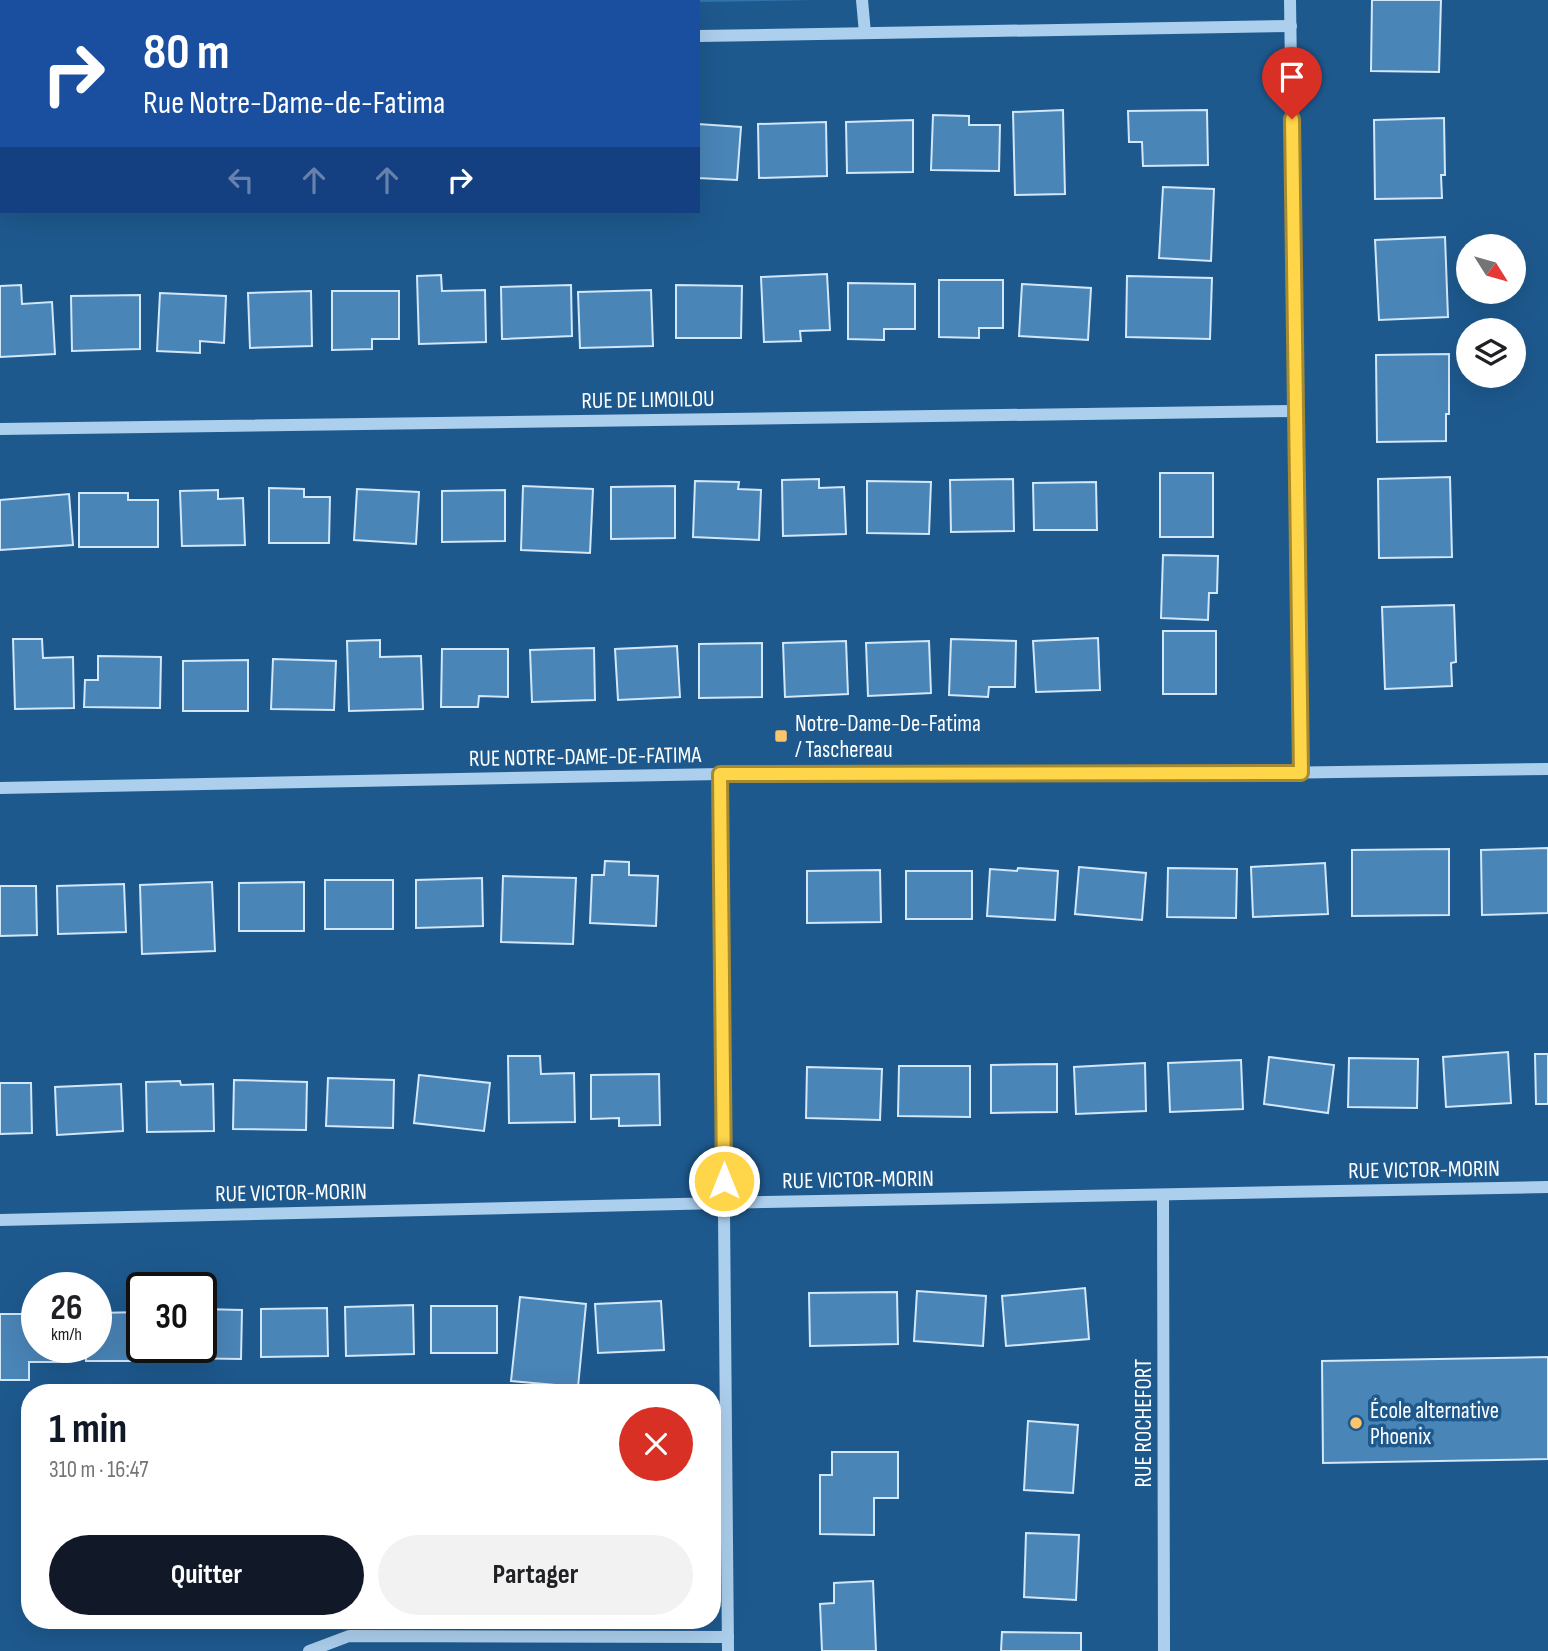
<!DOCTYPE html>
<html lang="fr">
<meta charset="utf-8">
<style>
body{margin:0;font-family:"Sofia Sans Condensed",sans-serif;background:#f2f2f2;color:#202124;height:100vh;display:flex;flex-direction:column;font-size:26px;white-space:nowrap}
*{box-sizing:border-box;margin:0}
p{font-size:23px;color:#757577}
.icon{flex:none;width:38px;height:38px;fill:none;stroke:currentColor;stroke-width:2;stroke-linecap:round;stroke-linejoin:round}
.map{position:relative;flex:1;overflow:hidden}
.sheet{position:absolute;left:21px;top:1384px;width:700px;height:245px;display:flex;flex-direction:column;background:#fff;border-radius:28px;box-shadow:0 7px 28px #0002}
.sheet>*{flex:none}
.guide{position:absolute;left:0px;top:0px;width:700px;height:214px;box-shadow:0 7px 28px #0002;background:#1a4fa0;color:#fff;overflow:hidden}
.needle{width:46px;rotate:127deg}
.fabs{position:absolute;left:1456px;top:234px;display:grid;gap:14px}
.fabs a{display:grid;place-items:center;width:70px;height:70px;border-radius:50%;background:#fff;box-shadow:0 7px 28px #0002;font-size:35px}
.speed{position:absolute;left:21px;top:1272px;display:flex;gap:14px;font-size:35px;font-weight:700;text-align:center}
.speed>*{display:grid;place-content:center;width:91px;height:91px;border-radius:50%;background:#fff;box-shadow:0 7px 28px #0002;line-height:1}
.speed small{font-size:18px;font-weight:400}
.speed .limit{border:4px solid #111;border-radius:10px;background:#fff;color:#111}
.pin{position:absolute;display:grid;place-items:center;width:60px;height:60px;color:#fff;margin:-72px -30px;border-radius:50% 50% 50% 0;rotate:-45deg;box-shadow:0 0 7px #0007}
.pin .icon{rotate:45deg}
.me{position:absolute;width:77px;margin:-38px;rotate:0deg;stroke-linejoin:round;filter:drop-shadow(0 0 5px #0008)}
.turn{display:flex;align-items:center;gap:24px;height:147px;padding:0 28px;font-size:32px}
.turn .icon{width:91px;height:91px;stroke-width:2.5}
.turn b{display:block;font-size:49px;line-height:60px}
.lanes{display:flex;align-items:center;height:66px;padding:0 28px;background:#0003;justify-content:center;gap:35px;direction:ltr}
.lanes .off{opacity:.35}
.round{display:grid;place-items:center;flex:none;width:74px;height:74px;border-radius:37px;background:#f2f2f2}
.summary{display:flex;align-items:center;justify-content:space-between;height:119px;padding:0 28px}
h1{font-size:42px;font-weight:700;line-height:52px;color:#111827}
.primary-button{display:flex;gap:14px;margin-top:auto;padding:14px 28px}
.primary-button a{flex:1;height:80px;border-radius:42px;background:#111827;color:#fff;font-size:28px;font-weight:700;line-height:80px;text-align:center}
.primary-button a+a{background:#f2f2f2;color:#202124}
.map>svg:first-child{display:block}
.green{fill:#3173ac}
.building{fill:#4a85b8;stroke:#d2e7f9;stroke-width:2}
.lines{fill:none;stroke-linecap:round;stroke-linejoin:round}
.minor{stroke:#accfed;stroke-width:12}
.route-casing{stroke:#a68a30;stroke-width:18}
.route{stroke:#ffd54a;stroke-width:12}
.poi-dot{fill:#fcc56b;stroke:#1e598e;stroke-width:2.5}
.labels{text-anchor:middle;stroke-width:7;stroke-linejoin:round;paint-order:stroke}
.street-label{font-size:23px;fill:#fff;stroke:#1e598e}
.poi-label{font-size:23px;fill:#fff;stroke:#1e598e;text-anchor:start}
</style>
<div class="map">
<svg width="1548" height="1651" viewBox="0 0 1548 1651">
<rect width="100%" height="100%" fill="#1e598e"/>
<path class="green" d="M0,0H817L698,2H2L0,15Z"/>
<g class="building">
<path d="M1372,0H1441L1439,72L1371,71Z"/>
<path d="M1063,110L1065,194L1015,195L1013,112Z"/>
<path d="M1207,110L1208,165L1143,166L1142,142H1129L1128,111Z"/>
<path d="M933,115L969,116V125H1000L999,171L931,170Z"/>
<path d="M1444,118L1445,175H1441L1442,198L1375,199L1374,120Z"/>
<path d="M913,120V172L847,173L846,122Z"/>
<path d="M826,122L827,176L759,178L758,124Z"/>
<path d="M698,124L741,127L737,180L698,178Z"/>
<rect x="0" y="137" width="2" height="52"/>
<path d="M1163,187L1214,189L1211,261L1159,258Z"/>
<path d="M1445,237L1448,317L1379,320L1375,240Z"/>
<path d="M827,274L830,330L800,331L801,341L764,342L761,277Z"/>
<path d="M441,275L442,291L485,290L486,342L419,344L417,276Z"/>
<path d="M1127,276L1212,278L1210,339L1126,337Z"/>
<path d="M939,280H1003V328H979V338L939,337Z"/>
<path d="M848,283L915,284V329H884V340L848,339Z"/>
<path d="M1022,284L1091,288L1088,340L1019,336Z"/>
<path d="M21,285L22,304L52,302L55,354L0,357V286Z"/>
<path d="M571,285L572,336L502,339L501,287Z"/>
<path d="M676,285L742,286L741,338H676Z"/>
<path d="M651,290L653,346L580,348L578,292Z"/>
<path d="M311,291L312,346L250,348L248,293Z"/>
<path d="M332,291H399V339H372V349L332,350Z"/>
<path d="M160,293L226,296L224,343L200,341V353L157,351Z"/>
<path d="M140,295V349L72,351L71,296Z"/>
<path d="M1449,354V414H1446V441L1377,442L1376,355Z"/>
<rect x="1160" y="473" width="53" height="64"/>
<path d="M1450,477L1452,557L1379,558L1378,479Z"/>
<path d="M819,479V488L844,487L846,534L783,536L782,480Z"/>
<path d="M1013,479L1014,531L951,532L950,480Z"/>
<path d="M695,481L739,482L738,489L761,490L759,540L693,537Z"/>
<path d="M867,481L931,482L929,534L867,533Z"/>
<path d="M1096,482L1097,530H1034L1033,483Z"/>
<path d="M523,486L593,489L590,553L521,550Z"/>
<path d="M675,486V538L611,539V487Z"/>
<path d="M269,488L304,489V497H330L329,543H269Z"/>
<path d="M357,489L419,492L416,544L354,540Z"/>
<path d="M218,490V499L243,498L245,545L182,546L180,491Z"/>
<path d="M505,490V541L442,542V491Z"/>
<path d="M79,493H128V500H158V547H79Z"/>
<path d="M69,494L73,545L0,550V500Z"/>
<path d="M1163,555L1218,556L1217,593H1209L1208,620L1161,618Z"/>
<path d="M1454,605L1456,662L1451,663L1452,686L1385,689L1382,607Z"/>
<rect x="1163" y="631" width="53" height="63"/>
<path d="M1098,638L1100,690L1036,692L1033,641Z"/>
<path d="M13,639H42L43,658L73,657L74,708L15,709Z"/>
<path d="M951,639L1016,641L1015,687H989L988,697L949,695Z"/>
<path d="M380,640V657L421,656L423,709L349,711L347,641Z"/>
<path d="M846,641L848,694L785,697L783,643Z"/>
<path d="M929,641L931,693L868,696L866,643Z"/>
<path d="M762,643V697L699,698V644Z"/>
<path d="M677,646L680,697L618,700L615,649Z"/>
<path d="M594,648L595,700L532,702L530,650Z"/>
<path d="M442,649H508V697L479,696L478,707H441Z"/>
<path d="M98,656L161,657L160,708L84,707L85,680H98Z"/>
<path d="M273,659L336,661L334,710L271,709Z"/>
<path d="M248,660V711H183V661Z"/>
<path d="M1548,848V913L1482,915L1481,850Z"/>
<path d="M1449,849V915L1352,916V850Z"/>
<path d="M605,861L629,862V875L658,876L656,926L590,923L592,875H604Z"/>
<path d="M1325,863L1328,914L1253,917L1251,867Z"/>
<path d="M1079,867L1146,873L1142,920L1075,914Z"/>
<path d="M1018,868L1058,871L1055,920L987,916L990,869L1017,871Z"/>
<path d="M1168,868L1237,869L1236,918L1167,917Z"/>
<path d="M880,870L881,922L807,923V871Z"/>
<rect x="906" y="871" width="66" height="48"/>
<path d="M503,876L576,878L573,944L501,942Z"/>
<path d="M482,878L483,926L416,928V880Z"/>
<rect x="325" y="880" width="68" height="49"/>
<path d="M212,882L215,951L142,954L140,885Z"/>
<path d="M304,882V931H239V883Z"/>
<path d="M124,884L126,932L58,934L57,886Z"/>
<path d="M0,886H36L37,935L0,936Z"/>
<path d="M1508,1052L1511,1103L1446,1107L1443,1057Z"/>
<path d="M1535,1054H1548V1104H1536Z"/>
<path d="M508,1056H540L541,1074L574,1073L575,1122L509,1123Z"/>
<path d="M1269,1057L1334,1065L1328,1113L1264,1104Z"/>
<path d="M1349,1058L1418,1059L1417,1108L1348,1107Z"/>
<path d="M1241,1060L1243,1109L1170,1112L1168,1063Z"/>
<path d="M1145,1063L1146,1111L1076,1114L1074,1067Z"/>
<path d="M1057,1064V1112L991,1113V1065Z"/>
<path d="M899,1066H970V1117L898,1116Z"/>
<path d="M807,1067L882,1069L880,1120L806,1118Z"/>
<path d="M659,1074L660,1125L619,1126V1118L591,1119V1075Z"/>
<path d="M419,1075L490,1083L484,1131L414,1123Z"/>
<path d="M328,1078L394,1080L393,1128L326,1126Z"/>
<path d="M234,1080L307,1082L306,1130L233,1129Z"/>
<path d="M180,1081L181,1085L213,1084L214,1131L147,1132L146,1082Z"/>
<path d="M0,1083H31L32,1133L0,1134Z"/>
<path d="M121,1084L123,1131L57,1135L55,1087Z"/>
<path d="M1085,1288L1089,1339L1006,1346L1002,1296Z"/>
<path d="M917,1291L986,1296L983,1346L914,1341Z"/>
<path d="M897,1292L898,1344L810,1346L809,1293Z"/>
<path d="M520,1297L586,1304L578,1387L511,1381Z"/>
<path d="M661,1301L664,1350L598,1353L595,1304Z"/>
<path d="M413,1305L414,1354L346,1356L345,1307Z"/>
<rect x="431" y="1306" width="66" height="47"/>
<path d="M327,1308L328,1356L261,1357V1309Z"/>
<path d="M201,1309L242,1310L241,1359L174,1358V1348H201Z"/>
<path d="M142,1312V1348H153V1361H86L85,1348H96V1313Z"/>
<path d="M0,1314H37V1348H63V1362H29V1380H0Z"/>
<path d="M1548,1357V1459L1323,1463L1322,1361Z"/>
<path d="M1028,1421L1078,1425L1073,1493L1024,1490Z"/>
<path d="M832,1452H898V1498H874V1535L820,1534V1475H832Z"/>
<path d="M1026,1533L1079,1535L1076,1600L1024,1597Z"/>
<path d="M873,1581L876,1651H822L820,1604L834,1603V1583Z"/>
<path d="M1002,1632L1081,1633V1651H1001Z"/>
</g>
<g class="lines">
<g class="minor">
<path d="M862,0L865,33"/>
<path d="M1290,0L1301,773"/>
<path d="M698,36L1291,26"/>
<path d="M0,48H2"/>
<path d="M0,429L1296,411"/>
<path d="M720,774L728,1651"/>
<path d="M0,788L720,774L1263,773L1548,769"/>
<path d="M1163,1195L1164,1651"/>
<path d="M0,1220L765,1202L1548,1187"/>
<path d="M309,1651L349,1636L728,1637"/>
</g>
</g>
<g class="lines">
<g class="route-casing">
<path id="route" d="M724,1181L720,774L1301,773L1292,119"/>
</g>
<use href="#route" class="route"/>
</g>
<g class="poi-dot">
<rect x="774" y="729" width="14" height="14" rx="3.5"/>
<circle cx="1356" cy="1423" r="7"/>
</g>
<g class="labels">
<g class="street-label">
<text transform="translate(648 399) rotate(-1)" y="8">RUE DE LIMOILOU</text>
<text transform="translate(585 756) rotate(-1)" y="8">RUE NOTRE-DAME-DE-FATIMA</text>
<text transform="translate(1424 1169) rotate(-1)" y="8">RUE VICTOR-MORIN</text>
<text transform="translate(858 1179) rotate(-1)" y="8">RUE VICTOR-MORIN</text>
<text transform="translate(291 1192) rotate(-1)" y="8">RUE VICTOR-MORIN</text>
<text transform="translate(1143 1423) rotate(-90)" y="8">RUE ROCHEFORT</text>
</g>
<g class="poi-label">
<text x="795" y="731">Notre-Dame-De-Fatima<tspan x="795" dy="26">/ Taschereau</tspan></text>
<text x="1370" y="1418">École alternative<tspan x="1370" dy="26">Phoenix</tspan></text>
</g>
</g>
</svg>
<div class="fabs">
<a><svg class="needle" viewBox="-14 -14 28 28"><path d="M0-13l5 13h-10z" fill="#e53935"/><path d="M0 13l5-13h-10z" fill="#757577"/></svg></a>
<a><svg class="icon" aria-label="layers" viewBox="0 0 24 24"><path d="M12 4l9 5-9 5-9-5zM3 14l9 5 9-5"/></svg></a>
</div>
<div class="speed"><div>26<small>km/h</small></div><div class="limit">30</div></div>
<div class="pin" style="left:1292px;top:119px;background:#d93025"><svg class="icon" aria-label="arrive" viewBox="0 0 24 24"><path d="M6 21V4h12l-3 4 3 4H6"/></svg></div>
<svg class="me" style="left:724px;top:1181px" viewBox="-20 -20 40 40"><circle r="17" fill="#ffd54a" stroke="#fff" stroke-width="3"/><path d="M0-11L8 9 0 5-8 9z" fill="#fff"/></svg>
<div class="guide">
<div class="turn"><svg class="icon" aria-label="right" viewBox="0 0 24 24"><path d="M7 20v-9h11M14 6l5 5-5 5"/></svg><div><b>80 m</b>Rue Notre-Dame-de-Fatima</div></div>
<div class="lanes"><svg class="icon off" aria-label="left" viewBox="0 0 24 24"><path d="M17 20v-9H6M10 6l-5 5 5 5"/></svg><svg class="icon off" aria-label="ahead" viewBox="0 0 24 24"><path d="M12 20V5M6 11l6-6 6 6"/></svg><svg class="icon off" aria-label="ahead" viewBox="0 0 24 24"><path d="M12 20V5M6 11l6-6 6 6"/></svg><svg class="icon" aria-label="right" viewBox="0 0 24 24"><path d="M7 20v-9h11M14 6l5 5-5 5"/></svg></div>
</div>
<section class="sheet">
<div class="summary"><div><h1>1 min</h1><p>310 m · 16:47</p></div><a class="round" style="background:#d93025;color:#fff"><svg class="icon" aria-label="close" viewBox="0 0 24 24"><path d="M6 6l12 12M18 6L6 18"/></svg></a></div>
<div class="primary-button"><a>Quitter</a><a>Partager</a></div>
</section>
</div>
